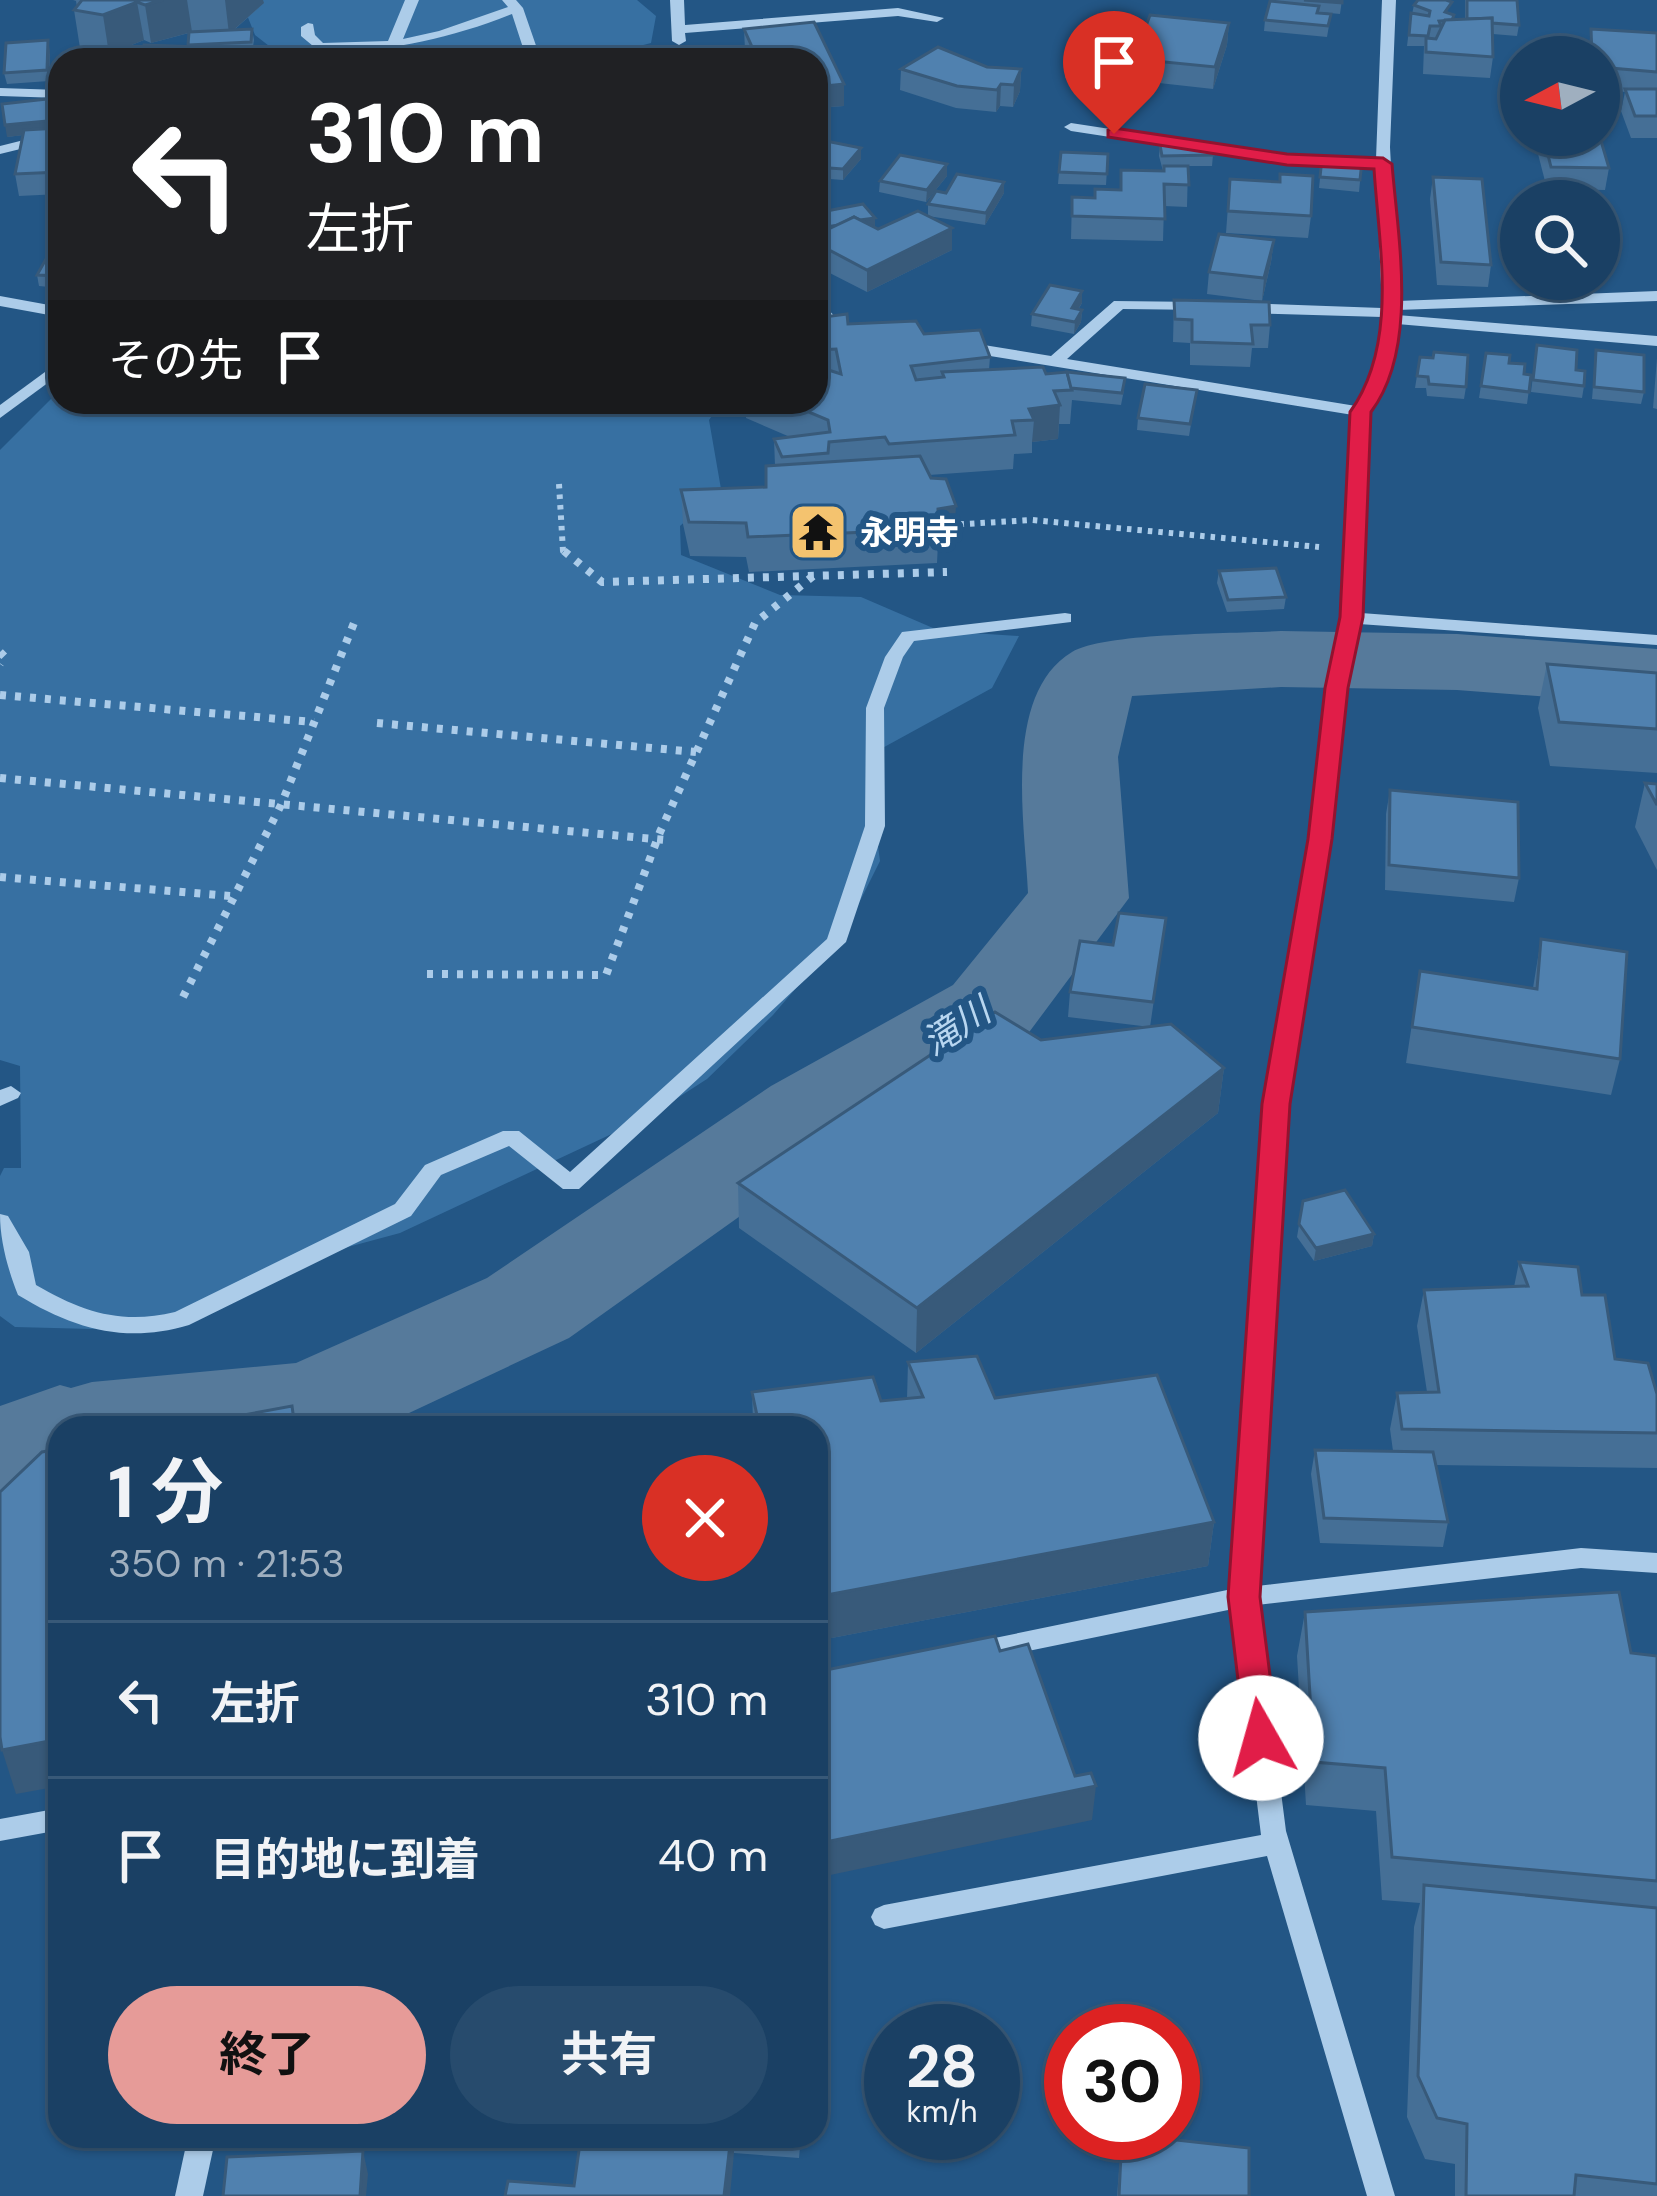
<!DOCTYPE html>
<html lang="ja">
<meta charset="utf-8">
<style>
body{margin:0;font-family:"DM Sans","Noto Sans JP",sans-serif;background:#274b6d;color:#f1f3f6;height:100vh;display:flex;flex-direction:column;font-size:45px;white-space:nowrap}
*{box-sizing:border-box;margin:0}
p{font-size:39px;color:#9fafbf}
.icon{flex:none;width:66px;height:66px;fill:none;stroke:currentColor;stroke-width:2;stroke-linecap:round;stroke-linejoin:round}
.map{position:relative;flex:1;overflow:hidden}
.drawer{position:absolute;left:48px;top:1416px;width:780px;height:732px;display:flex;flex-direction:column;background:#1a4064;border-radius:36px;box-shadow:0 3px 9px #0004,0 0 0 3px #385978}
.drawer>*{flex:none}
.top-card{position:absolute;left:48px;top:48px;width:780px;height:366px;border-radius:36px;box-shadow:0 3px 9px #0004,0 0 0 3px #385978;background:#202124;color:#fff;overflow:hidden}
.needle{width:78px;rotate:263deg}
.tools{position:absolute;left:1500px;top:36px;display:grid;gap:24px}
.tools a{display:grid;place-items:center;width:120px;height:120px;border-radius:50%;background:#1a4064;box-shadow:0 3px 9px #0004,0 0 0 3px #385978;font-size:60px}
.speed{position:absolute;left:864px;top:2004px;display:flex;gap:24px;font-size:60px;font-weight:700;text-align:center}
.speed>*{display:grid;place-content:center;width:156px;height:156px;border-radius:50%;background:#1a4064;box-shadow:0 3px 9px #0004,0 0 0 3px #385978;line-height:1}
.speed small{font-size:30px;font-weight:400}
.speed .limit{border:18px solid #d22;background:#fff;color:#111}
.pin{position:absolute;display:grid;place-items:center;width:102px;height:102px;color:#fff;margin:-123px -51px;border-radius:50% 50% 50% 0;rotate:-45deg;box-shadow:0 0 12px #0007}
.pin .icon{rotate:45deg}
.me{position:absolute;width:132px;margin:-66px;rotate:353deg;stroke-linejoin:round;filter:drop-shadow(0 0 9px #0008)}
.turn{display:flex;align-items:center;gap:42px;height:252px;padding:0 60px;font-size:54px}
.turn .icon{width:156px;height:156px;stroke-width:2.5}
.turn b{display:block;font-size:84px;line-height:102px}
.then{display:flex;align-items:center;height:114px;padding:0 60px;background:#0003;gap:24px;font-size:45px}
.round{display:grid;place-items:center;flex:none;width:126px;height:126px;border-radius:63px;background:#274b6d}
.overview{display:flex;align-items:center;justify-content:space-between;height:204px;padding:0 60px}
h1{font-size:72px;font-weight:700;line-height:90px}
.action{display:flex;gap:24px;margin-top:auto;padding:24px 60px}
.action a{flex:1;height:138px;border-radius:72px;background:#e69b98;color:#111;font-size:48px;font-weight:700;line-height:138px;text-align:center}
.action a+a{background:#274b6d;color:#f1f3f6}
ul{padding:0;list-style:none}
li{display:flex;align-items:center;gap:36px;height:156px;padding:0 60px;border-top:3px solid #385978}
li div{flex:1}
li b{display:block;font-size:45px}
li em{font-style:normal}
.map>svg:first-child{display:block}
.green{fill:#3770a2}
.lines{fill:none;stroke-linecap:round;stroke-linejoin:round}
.river{fill:#567a9b;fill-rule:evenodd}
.path-far1{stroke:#accce9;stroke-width:6;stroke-dasharray:4.5 6;stroke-linecap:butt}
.path{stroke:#accce9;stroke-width:8;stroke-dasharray:6 9;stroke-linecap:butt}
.minor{fill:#accce9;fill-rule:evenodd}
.wall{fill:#456f96}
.shaded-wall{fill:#385a7a}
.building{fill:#5081af;stroke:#385a7a;stroke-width:3}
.route{fill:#e11d48;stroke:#92132f;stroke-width:3}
.labels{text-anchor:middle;stroke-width:12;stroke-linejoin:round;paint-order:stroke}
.poi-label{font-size:33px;font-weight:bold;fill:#fff;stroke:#235685;text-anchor:start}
.water-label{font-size:36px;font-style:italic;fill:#b8d6f0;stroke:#235685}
</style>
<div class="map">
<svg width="1657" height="2196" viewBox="0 0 1657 2196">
<rect width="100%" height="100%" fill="#235685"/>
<g class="green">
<path d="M249,0H637L656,16L651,43C610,54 568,49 526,55L524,60H287L255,35L247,15Z"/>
<path d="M60,390V402H722L709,420L721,489L680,526L681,555L780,595L861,597L940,631L1019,636L992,688L866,757L880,861L845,931L773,1015L707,1079L648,1117L400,1233L270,1268L196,1317L92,1329L15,1327L0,1316V1176L4,1168H21L20,1066L0,1060V450Z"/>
</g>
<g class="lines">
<path class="river" d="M1281,631L1457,634L1657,649V705L1457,690L1281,687L1132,696L1118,757L1129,898L1027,1035L847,1140L569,1338L377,1428H60V1485L0,1507V1406L60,1385L71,1388L92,1382L296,1363L487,1278L771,1086L953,985L1028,893C1025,824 1002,694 1072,652C1106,632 1235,634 1281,631Z"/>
<g class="path-far1">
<path d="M559,484L563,551L567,554"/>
<path d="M949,525L1032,520L1319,547"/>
</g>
<g class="path">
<path d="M564,551L602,582L947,572"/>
<path d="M0,652L5,657L0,664"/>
<path d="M0,695L314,722"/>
<path d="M377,723L696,752"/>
<path d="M0,778L665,840"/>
<path d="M0,877L230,896"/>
<path d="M427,974L606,975L660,832L755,623L813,576"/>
<path d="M183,997L281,805L354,623"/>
</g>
<g class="minor">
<path d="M405,0H419L403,39L439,31L508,7L502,0H516L523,8L541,60H527L512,14C449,39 386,53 319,51L301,36V27L308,23L313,24L315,35L323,43L388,41Z"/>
<path d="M670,0H684L685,25L898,8L944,18L937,22L898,16L685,33L686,41L679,45L672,41Z"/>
<path d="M1382,0H1396L1390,147L1398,301L1657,291V301L1397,310V315L1657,336V346L1397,324L1383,386L1369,412L1361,613L1657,635V645L1359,624L1345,688L1330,839L1287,1104L1257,1586L1581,1548L1657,1553V1573L1581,1568L1257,1605L1286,1831L1395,2196H1367L1267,1856L884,1929L875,1925L871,1917L875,1909L884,1905L1261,1835L1233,1609L975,1662L966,1659L963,1652L966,1645L975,1642L1232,1589L1265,1104L1310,839L1327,688L1343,618L1353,415L959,351L951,346L959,341L1051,356L1114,301L1201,302L1209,307L1206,310L1123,309L1067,359L1356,406C1372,378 1380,349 1382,317L1244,313L1236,308L1244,303L1382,308L1376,168L1287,164L1071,131L1064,127L1071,123L1287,156L1376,159Z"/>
<path d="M679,52L684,53V59L607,60L614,56Z"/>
<path d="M0,88L60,90V98L0,96Z"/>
<path d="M44,135L51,139L49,142L0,154V146Z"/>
<path d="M0,296L60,307V317L0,306Z"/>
<path d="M816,300L821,302L843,325V331H831L816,314Z"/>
<path d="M60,361V374L0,418V405Z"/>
<path d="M1065,613L1071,614V622L914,641L903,657L884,708L885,826L846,942L579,1189H563L509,1146L441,1175L411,1216L189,1325C125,1344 74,1329 18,1295C8,1270 0,1241 0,1214L8,1216L29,1252L36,1285C82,1312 122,1325 175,1312L395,1204L425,1165L503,1131H519L570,1172L827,939L865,826L866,708L885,657L902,632Z"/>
<path d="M11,1086L21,1093L18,1098L0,1106V1090Z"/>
<path d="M60,1808V1830L0,1841V1819Z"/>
<path d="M188,2136H216L203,2196H175Z"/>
</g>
</g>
<g class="wall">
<path d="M73,0H263L264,3L234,30L252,29L254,40L252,53L200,55V60L188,47L189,33L151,43L144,40L109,54L80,48L74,10L77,7L76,1Z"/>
<path d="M1276,0H1342L1340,14L1319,12L1331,14L1327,37L1264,31L1265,20Z"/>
<path d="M1465,0H1517L1519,25L1517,36L1493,34V57L1490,78L1423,74L1424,46H1407L1411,13L1412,14L1414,5L1454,15V19H1465Z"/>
<path d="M814,22L844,84V106L816,108V60H749L745,50L744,29Z"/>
<path d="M1229,23L1227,45L1213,89L1132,80L1134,59Z"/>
<path d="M1591,29L1657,33V138H1631L1621,111L1625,92L1599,89V57H1588Z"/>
<path d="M50,51L49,81L7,84L4,73Z"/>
<path d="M1114,53L1113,64L1097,84L1065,78L1066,67Z"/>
<path d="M987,67L1021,69L1020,91L1013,107L1000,106L996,112L956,108L900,90L901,69Z"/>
<path d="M56,98L60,126V194L19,196L15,174L23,135L7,137Z"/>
<path d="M1538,135H1599L1609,168L1605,190L1547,189L1536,146Z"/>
<path d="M816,139L861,159L843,180L816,178Z"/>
<path d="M1160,145L1213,155L1212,166H1188L1187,207L1164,206L1163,241L1071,239L1072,197L1095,198L1120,190L1121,170L1163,171L1159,156Z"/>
<path d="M1108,154L1106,185L1058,184L1059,172Z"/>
<path d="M1322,158L1362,161L1359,192L1319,188Z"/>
<path d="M947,176L926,202L879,192L880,181Z"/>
<path d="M1433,177L1491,265L1488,287L1437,285L1430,199Z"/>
<path d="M1230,179L1311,216L1308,238L1226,233Z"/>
<path d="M946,193H1004L985,225L928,216L952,250L867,292L816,266V213L878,229L928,216V204Z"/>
<path d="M60,236V288L39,286L37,275Z"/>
<path d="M1274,240L1271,262L1262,301L1207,294L1209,272Z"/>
<path d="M1082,291V303L1078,310H1082L1081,322L1074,334L1031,326L1032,314Z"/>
<path d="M1174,300L1270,325L1268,348H1252L1250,367L1190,365V343L1173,342Z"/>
<path d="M816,318L924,334L990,357L989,370L1046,374L1124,390L1121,405L1072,400L1070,424H1059L1058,439L1032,442V453L1014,454L1013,469L929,475L954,540L938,543L937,563L749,572L746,557L690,556L683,524L681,490L766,487L775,466L774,439L790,437L746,418V402H816Z"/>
<path d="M1537,345L1576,370L1584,386L1582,398L1531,392Z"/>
<path d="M1596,350L1644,392L1641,404L1592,399Z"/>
<path d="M1486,353L1509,363L1524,374L1531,375L1527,404L1479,398Z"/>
<path d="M1420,357L1466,387L1464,399L1427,396L1426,388H1415Z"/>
<path d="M1657,358V409L1653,408Z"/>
<path d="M1197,390L1189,436L1137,430L1138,418Z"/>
<path d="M1219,571L1286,597L1284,609L1227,612L1217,583Z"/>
<path d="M1547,664L1657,673V773L1550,766L1538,708Z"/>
<path d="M1645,783L1657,784V870L1635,827Z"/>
<path d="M1390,790L1519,878L1514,902L1385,890L1386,814Z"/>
<path d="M1166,918L1150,1027L1224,1068L1218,1113L916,1353L739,1228L738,1183L1041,1040L1150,1027L1068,1017L1070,992L1113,945Z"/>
<path d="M1541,939L1620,1059L1611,1095L1406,1063L1420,971L1533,988Z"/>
<path d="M1303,1201L1374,1234L1372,1246L1314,1261L1297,1237Z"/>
<path d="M1519,1262L1582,1295L1615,1359L1657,1394V1468L1435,1465L1448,1522L1443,1547L1320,1543L1311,1474L1315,1450L1393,1451L1390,1429L1397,1393L1427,1392L1417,1326L1424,1290L1514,1287Z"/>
<path d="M908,1362L995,1398L1214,1522L1208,1566L816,1641V1428L753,1421L752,1392L881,1401L907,1399Z"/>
<path d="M1305,1612L1657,1656V2196H1455V2164L1425,2159L1407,2117L1414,1927L1420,1903L1382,1900L1376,1811L1306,1805L1297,1656Z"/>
<path d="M1122,2134L1249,2196H1117Z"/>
<path d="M581,2136H801L799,2158L734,2153L574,2186Z"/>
</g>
<g class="shaded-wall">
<path d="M163,0H187L192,32L151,43L145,5Z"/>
<path d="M225,0H263L264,3L229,34Z"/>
<path d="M137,2L144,40L109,54L103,15Z"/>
<path d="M1229,23L1227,45L1213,89L1215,67Z"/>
<path d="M48,40L50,51L49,81L47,70Z"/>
<path d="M1114,53L1113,64L1097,84L1098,73Z"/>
<path d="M1021,69L1020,91L1013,107L1014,85Z"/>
<path d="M844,84V106L816,108V87Z"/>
<path d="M1001,84L1000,106L996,112L997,90Z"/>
<path d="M56,98L60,131L7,137L5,125Z"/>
<path d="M861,148V159L843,180V169Z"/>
<path d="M947,164V176L926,202L927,190Z"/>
<path d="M1004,182V193L985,225L986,213Z"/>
<path d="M875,218V229L819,240V228Z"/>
<path d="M952,228V250L867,292V270Z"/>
<path d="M1274,240L1271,262L1262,301L1264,278Z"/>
<path d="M1082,291V303L1071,320L1072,308Z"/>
<path d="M1082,310L1081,322L1074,334L1075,322Z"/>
<path d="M1060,405L1058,439L1032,442L1034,420L1029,409Z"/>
<path d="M956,506L954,540L938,543V509Z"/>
<path d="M1224,1068L1218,1113L916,1353L917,1308Z"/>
<path d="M1374,1234L1372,1246L1314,1261L1316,1248Z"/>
<path d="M1214,1522L1208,1566L816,1641V1597Z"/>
<path d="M60,1739V1786L16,1794L2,1750Z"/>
<path d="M1096,1786L1092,1820L816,1878V1844Z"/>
<path d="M731,2136H734V2153L730,2196H724Z"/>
<path d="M363,2151L368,2174L366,2196H360Z"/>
</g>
<g class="building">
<path d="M82,0H163L145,5L137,2L103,15L74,10Z"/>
<path d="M1304,0H1342V3Z"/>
<path d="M1418,0H1446L1452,2L1445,12L1454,15L1452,20L1439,21L1441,26H1430L1428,36L1409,35L1411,13L1429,16L1430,11L1414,5Z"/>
<path d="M1467,0H1517L1519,25L1492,23V18L1467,19Z"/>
<path d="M1270,1L1319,6L1317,13L1331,14L1328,26L1265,20Z"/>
<path d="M1150,15L1229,23L1215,67L1134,59Z"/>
<path d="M1492,18L1493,57L1426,52V38L1436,39L1445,20Z"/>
<path d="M814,22L844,84L816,87V60H758L744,29Z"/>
<path d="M252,29L251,42L188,45L189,32Z"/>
<path d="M1591,29L1657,33V72L1599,67V57H1592Z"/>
<path d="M48,40L47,70L4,73L6,43Z"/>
<path d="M144,45L199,47L197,60H140H143Z"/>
<path d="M938,47L987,67L1021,69L1014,85L1001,84L997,90L957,86L901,69Z"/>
<path d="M1082,47L1114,53L1098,73L1066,67Z"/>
<path d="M1625,89H1657V116H1635Z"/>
<path d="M56,98L58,120L5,125L2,104Z"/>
<path d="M60,128V172L15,174L24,130Z"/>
<path d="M1599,134L1609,168L1551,167L1543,135Z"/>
<path d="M816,139L861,148L843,169L816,167Z"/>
<path d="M1210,144L1213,155L1162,156L1160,145Z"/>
<path d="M1061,152L1108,154L1107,174L1059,172Z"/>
<path d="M900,155L947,164L927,190L880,181Z"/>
<path d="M1322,158L1362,161L1360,180L1320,177Z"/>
<path d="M1164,166H1188L1189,185L1164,184L1165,219L1072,216V197L1095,198V189L1121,190V170L1164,171Z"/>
<path d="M957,174L1004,182L986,213L928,204L936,191L946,193Z"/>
<path d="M1280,174L1313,176L1311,216L1228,211L1230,179L1280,182Z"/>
<path d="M1433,177L1482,179L1491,265L1441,262Z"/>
<path d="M863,204L875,218L860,220L854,217L839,225L819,228L816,225V213Z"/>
<path d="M918,211L952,228L867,270L816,243V235L854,217L878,229Z"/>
<path d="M1219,234L1274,240L1264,278L1209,272Z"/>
<path d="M59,236L60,276L37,275Z"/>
<path d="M1050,285L1082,291L1072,308L1082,310L1075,322L1032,314Z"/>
<path d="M1174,300L1269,302L1270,325H1251L1253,344L1192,342V320L1175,319Z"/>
<path d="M847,314L848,324L916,321L924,334L980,330L990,357L911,366L916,380L944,377L942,372L1043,367L1046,374L1067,372L1072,390L1054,391L1060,405L1029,409L1034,420L1012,421L1015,435L889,444L885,437L829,442L828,453L782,457L774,439L830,432L828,420L785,402H816V366L841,374L836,349L816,350V318Z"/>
<path d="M1537,345L1577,350L1576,370L1585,371L1584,386L1533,380Z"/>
<path d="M1596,350L1644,355V392L1594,387Z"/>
<path d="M1434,352L1468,355L1466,387L1429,384L1428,377L1417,376L1420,357L1433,358Z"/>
<path d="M1486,353L1510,355L1509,363L1525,364L1524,374L1531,375L1529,392L1481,386Z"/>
<path d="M1067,372L1125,378L1122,393L1071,388Z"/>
<path d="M1145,384L1197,390L1190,424L1138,418Z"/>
<path d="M920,456L931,478L946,479L956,506L938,509V529L748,537L746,523L689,522L681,490L766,487V466Z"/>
<path d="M1276,568L1286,597L1228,600L1219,571Z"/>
<path d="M1547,664L1657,673V729L1559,722Z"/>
<path d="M1645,783L1657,784V805Z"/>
<path d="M1390,790L1518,802L1519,878L1389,865Z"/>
<path d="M1119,913L1166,918L1153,1002L1070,992L1080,941L1113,945Z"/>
<path d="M1541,939L1627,952L1620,1059L1412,1027L1420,971L1537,989Z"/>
<path d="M995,1012L1041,1040L1171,1024L1224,1068L917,1308L738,1183Z"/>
<path d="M1345,1190L1374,1234L1316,1248L1299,1224L1303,1201Z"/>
<path d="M1519,1262L1578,1267L1582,1295H1605L1615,1359L1648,1363L1657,1394V1433L1402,1429L1397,1393L1439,1392L1424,1290L1528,1286Z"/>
<path d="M977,1356L995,1398L1157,1375L1214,1522L816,1597V1428H709L758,1420L752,1392L873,1377L881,1401L923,1397L908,1362Z"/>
<path d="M292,1406L295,1428H173Z"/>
<path d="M60,1449V1739L2,1750L0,1737V1492L42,1452Z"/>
<path d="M1315,1450L1433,1452L1448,1522L1324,1518Z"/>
<path d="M1619,1592L1631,1653L1657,1656V1881L1392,1857L1385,1768L1314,1762L1305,1612Z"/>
<path d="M995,1636L1000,1651L1028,1644L1075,1776L1091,1773L1096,1786L816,1844V1672Z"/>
<path d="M1424,1885L1657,1908V2184L1576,2175L1574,2196H1466L1467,2124L1437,2118L1418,2076Z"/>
<path d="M1122,2134L1249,2148V2196H1119Z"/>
<path d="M581,2136H731L724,2196H505L508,2181L574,2186Z"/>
<path d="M363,2151L360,2196H223L227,2157Z"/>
</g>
<path class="route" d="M1114,128L1287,154L1383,158L1392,164C1398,239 1419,348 1371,412L1363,617L1348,688L1332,839L1290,1104L1260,1597L1278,1738L1273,1747L1261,1752L1249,1747L1245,1738L1228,1597L1262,1104L1308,839L1325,688L1340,617L1350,412C1399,344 1379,247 1374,169L1287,165L1108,137V130Z"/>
<defs>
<g id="temple-square" transform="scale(3)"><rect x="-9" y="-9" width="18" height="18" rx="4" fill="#f4c36f" stroke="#235685"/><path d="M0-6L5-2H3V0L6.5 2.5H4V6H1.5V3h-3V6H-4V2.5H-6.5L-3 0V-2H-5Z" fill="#111"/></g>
</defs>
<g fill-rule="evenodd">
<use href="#temple-square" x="818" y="532"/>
</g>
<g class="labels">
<g class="poi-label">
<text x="860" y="544">永明寺</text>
</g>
<g class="water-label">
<text transform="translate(956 1026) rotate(-33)" y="13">滝川</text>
</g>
</g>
</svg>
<div class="tools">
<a><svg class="needle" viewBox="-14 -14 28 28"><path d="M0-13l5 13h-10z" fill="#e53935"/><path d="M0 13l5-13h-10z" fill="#9fafbf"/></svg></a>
<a><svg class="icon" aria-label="search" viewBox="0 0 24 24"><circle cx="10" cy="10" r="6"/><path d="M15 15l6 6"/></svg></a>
</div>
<div class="speed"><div>28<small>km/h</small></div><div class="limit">30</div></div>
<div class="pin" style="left:1114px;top:134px;background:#d93025"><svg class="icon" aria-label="arrive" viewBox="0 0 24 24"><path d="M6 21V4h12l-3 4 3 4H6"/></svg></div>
<svg class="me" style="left:1261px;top:1738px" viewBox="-20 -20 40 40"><circle r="19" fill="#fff"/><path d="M0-13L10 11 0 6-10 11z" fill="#e11d48"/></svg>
<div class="top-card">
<div class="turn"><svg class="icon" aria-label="left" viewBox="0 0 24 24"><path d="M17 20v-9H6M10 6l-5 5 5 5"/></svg><div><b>310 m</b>左折</div></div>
<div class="then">その先<svg class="icon" aria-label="arrive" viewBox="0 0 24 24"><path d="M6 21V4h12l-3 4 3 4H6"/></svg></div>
</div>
<section class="drawer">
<div class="overview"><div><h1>1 分</h1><p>350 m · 21:53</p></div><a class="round" style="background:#d93025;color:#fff"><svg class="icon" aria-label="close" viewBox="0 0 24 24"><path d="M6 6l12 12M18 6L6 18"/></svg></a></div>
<ul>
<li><svg class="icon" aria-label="left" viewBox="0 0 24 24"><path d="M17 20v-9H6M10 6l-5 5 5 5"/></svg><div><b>左折</b></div><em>310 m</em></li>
<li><svg class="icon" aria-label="arrive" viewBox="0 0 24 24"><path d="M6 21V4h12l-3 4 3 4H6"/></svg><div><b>目的地に到着</b></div><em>40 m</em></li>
</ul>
<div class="action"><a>終了</a><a>共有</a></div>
</section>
</div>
